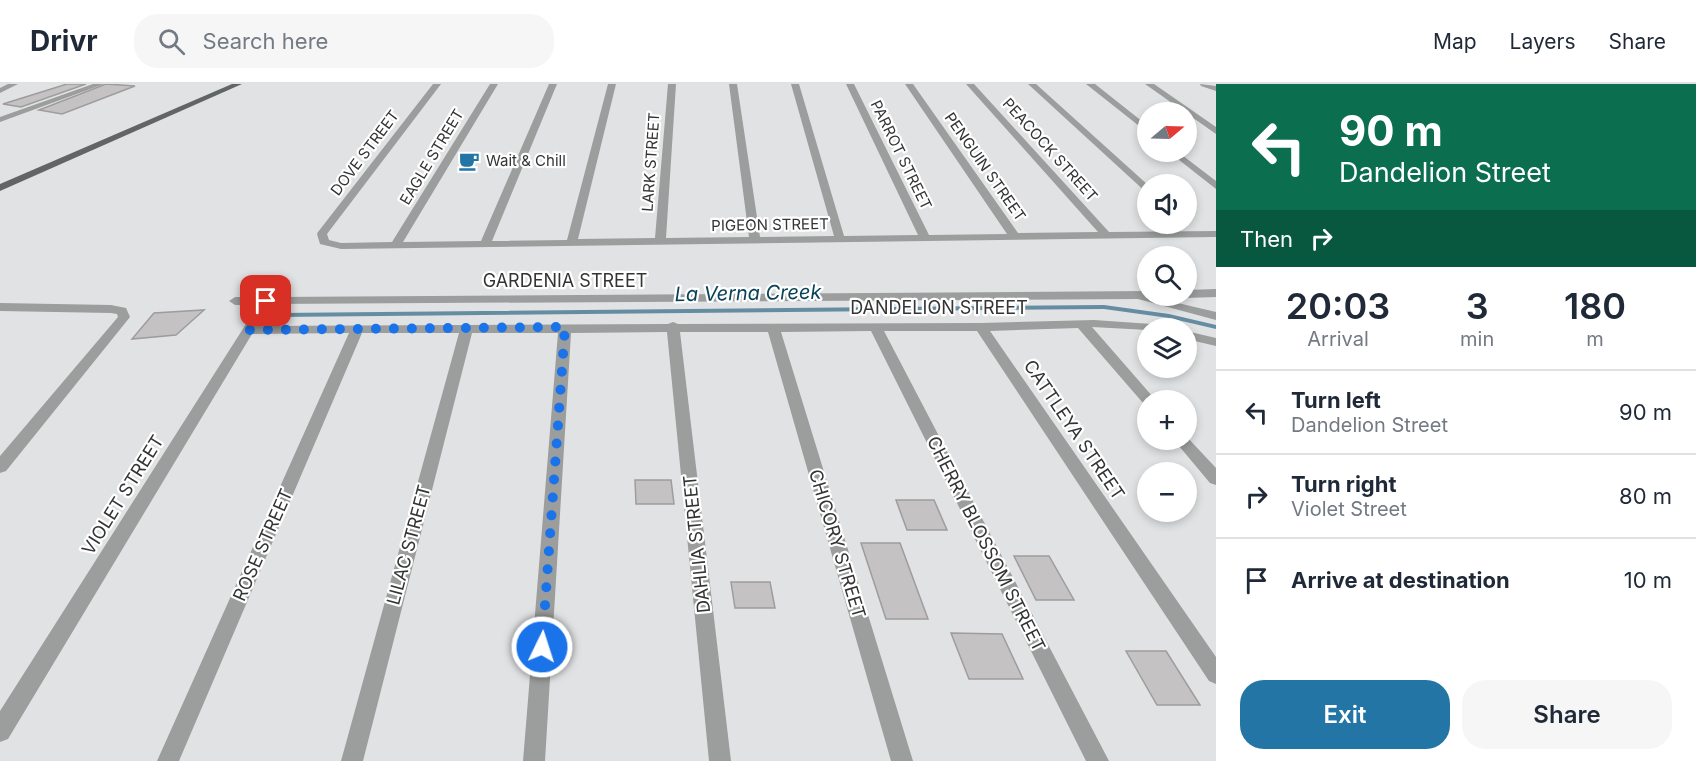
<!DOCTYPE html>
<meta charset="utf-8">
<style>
body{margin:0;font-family:Inter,sans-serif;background:#f6f6f7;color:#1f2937;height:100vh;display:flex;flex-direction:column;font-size:22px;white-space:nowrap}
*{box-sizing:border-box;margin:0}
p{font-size:20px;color:#747a83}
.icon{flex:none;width:33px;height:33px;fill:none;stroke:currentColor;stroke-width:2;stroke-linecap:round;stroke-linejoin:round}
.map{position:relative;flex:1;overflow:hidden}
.drawer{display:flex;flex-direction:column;background:#fff;width:480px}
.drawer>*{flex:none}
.banner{background:#0b6e4f;color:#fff;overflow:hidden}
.needle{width:39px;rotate:71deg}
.controls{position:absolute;left:1137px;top:18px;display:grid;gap:12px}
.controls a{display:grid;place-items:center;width:60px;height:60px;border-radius:50%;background:#fff;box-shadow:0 3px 9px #0003;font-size:30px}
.pin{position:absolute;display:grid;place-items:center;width:51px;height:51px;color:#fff;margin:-26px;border-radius:12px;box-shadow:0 3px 9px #0006}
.me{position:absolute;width:66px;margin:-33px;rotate:4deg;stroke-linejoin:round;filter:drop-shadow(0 0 4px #0008)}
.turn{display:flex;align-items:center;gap:21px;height:126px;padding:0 24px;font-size:27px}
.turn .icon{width:78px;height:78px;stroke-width:2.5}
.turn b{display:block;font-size:42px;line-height:51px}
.then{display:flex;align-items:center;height:57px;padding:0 24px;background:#0003;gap:12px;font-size:22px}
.eta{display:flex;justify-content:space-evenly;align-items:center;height:102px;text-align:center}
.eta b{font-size:36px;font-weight:600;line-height:42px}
.cta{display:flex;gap:12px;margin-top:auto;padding:12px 24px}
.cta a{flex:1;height:69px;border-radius:24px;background:#2275a5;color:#fff;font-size:24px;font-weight:600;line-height:69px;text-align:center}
.cta a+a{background:#f6f6f7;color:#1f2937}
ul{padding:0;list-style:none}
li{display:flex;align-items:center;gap:18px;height:84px;padding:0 24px;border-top:2px solid #e0e1e3}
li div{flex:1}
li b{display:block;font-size:22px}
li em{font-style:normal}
header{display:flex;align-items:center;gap:36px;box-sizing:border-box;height:84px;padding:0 30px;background:#fff;border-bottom:2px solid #e0e1e3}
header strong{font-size:28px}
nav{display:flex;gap:33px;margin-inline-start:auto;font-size:21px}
.search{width:420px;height:54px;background:#f6f6f7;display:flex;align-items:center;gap:15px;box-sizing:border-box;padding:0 21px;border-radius:24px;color:#747a83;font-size:22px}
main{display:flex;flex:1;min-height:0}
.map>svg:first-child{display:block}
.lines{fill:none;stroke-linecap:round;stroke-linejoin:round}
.stream{fill:#658da2;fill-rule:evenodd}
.building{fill:#c5c2c3;stroke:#9e9c9c;stroke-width:1.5}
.street{fill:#9c9d9d;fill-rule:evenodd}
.primary{fill:#626565;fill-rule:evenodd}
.route{stroke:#1a73e8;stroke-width:10;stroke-dasharray:0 18}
.labels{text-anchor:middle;stroke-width:4.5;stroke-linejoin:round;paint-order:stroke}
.far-street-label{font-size:15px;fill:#343435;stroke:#fff}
.far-poi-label{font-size:15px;fill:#343435;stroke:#fff;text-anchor:start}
.street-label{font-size:18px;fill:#343435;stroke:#fff}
.water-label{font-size:20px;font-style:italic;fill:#084159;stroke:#fff}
</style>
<header>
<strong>Drivr</strong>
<div class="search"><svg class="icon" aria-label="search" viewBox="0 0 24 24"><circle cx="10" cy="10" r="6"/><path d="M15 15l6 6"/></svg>Search here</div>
<nav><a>Map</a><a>Layers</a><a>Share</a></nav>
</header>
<main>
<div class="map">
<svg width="1216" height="677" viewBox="0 0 1216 677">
<rect width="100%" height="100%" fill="#e1e2e4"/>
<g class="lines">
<path class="stream" d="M1104,221L1169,230L1216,241V245L1169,234L1104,225L278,233L274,231L278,229Z"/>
</g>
<g class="building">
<path d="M67,0H86L21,23L3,20Z"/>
<path d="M106,0L135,2L62,30L39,26Z"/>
<path d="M204,226L176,251L132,255L154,229Z"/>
<path d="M635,396H671L674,420H636Z"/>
<path d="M896,416H934L947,446H907Z"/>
<path d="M861,459H900L928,535H886Z"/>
<path d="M1014,472H1049L1074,516H1036Z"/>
<path d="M731,498H770L775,524H735Z"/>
<path d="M951,549L1002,550L1023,595H969Z"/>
<path d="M1126,567H1166L1200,621H1157Z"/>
</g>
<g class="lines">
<g class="street">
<path d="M8,0H18L0,9V4Z"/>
<path d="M93,0H104L0,38V33Z"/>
<path d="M433,0H441L327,150L329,156L341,159L392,158L490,0H498L403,158L481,157L549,0H557L492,157L567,156L608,0H616L578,155L655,154L668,0H676L666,154L749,153L729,0H737L760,153L834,152L791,0H799L844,152L918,151L846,0H854L929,151L1007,150L905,0H913L1018,149L1098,148L966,0H974L1109,148L1216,147V153L341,165L320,160L317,150L318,148Z"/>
<path d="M1028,0H1036L1148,101V110Z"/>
<path d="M1086,0H1095L1148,42V49Z"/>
<path d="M1145,0H1154L1216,43V50Z"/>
<path d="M1200,0L1216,2V7L1201,2Z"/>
<path d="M1169,68H1178L1216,97V105Z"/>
<path d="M279,192L285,196L275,213L1148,207V212L1216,228V236L1138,215L270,220L257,242L668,240L673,238L678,240L981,239L1094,236L1166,241L1167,244H1148V246L1092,243L1153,313L1155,316H1148V321L1143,319L1078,244L990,247L1216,573V600L1209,597L977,247H884L1109,677H1086L871,247L781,248L913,677H891L768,248H680L731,677H709L667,248L571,249L545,677H523L558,249H472L363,677H341L459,249H362L179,677H157L349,249L252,250L8,655L0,658V627L258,221H235L229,217L235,213H262L275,194Z"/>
<path d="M1216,205V213L1186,214L1181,212H1186V206Z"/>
<path d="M0,219L111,221L126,224L130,233L6,387L0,389V372L118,233L117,230L111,229L0,227Z"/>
<path d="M1186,247L1216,254V262L1186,255Z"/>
<path d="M1186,352L1216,384V401L1210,399L1174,356H1186Z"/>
</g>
<path class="primary" d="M232,0H242L0,107V100Z"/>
</g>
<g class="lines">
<path class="route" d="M266,217L248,246L565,243L542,563"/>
</g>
<defs>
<g id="cafe-bare" transform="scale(1.62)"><path d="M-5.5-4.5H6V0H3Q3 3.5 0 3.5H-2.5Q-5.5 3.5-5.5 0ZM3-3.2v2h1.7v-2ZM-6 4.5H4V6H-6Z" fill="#2275a5" stroke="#fff" stroke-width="2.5" paint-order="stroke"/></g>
</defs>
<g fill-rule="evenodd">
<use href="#cafe-bare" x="469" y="77"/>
</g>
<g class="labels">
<g class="far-street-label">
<text transform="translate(1050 66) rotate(48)" y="5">PEACOCK STREET</text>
<text transform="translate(365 69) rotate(-53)" y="5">DOVE STREET</text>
<text transform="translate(901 71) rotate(64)" y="5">PARROT STREET</text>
<text transform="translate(432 73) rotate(-59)" y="5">EAGLE STREET</text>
<text transform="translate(651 78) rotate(-86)" y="5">LARK STREET</text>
<text transform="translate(985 83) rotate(55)" y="5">PENGUIN STREET</text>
<text transform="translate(770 141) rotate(-1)" y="5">PIGEON STREET</text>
</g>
<g class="far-poi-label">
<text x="486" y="82">Wait &amp; Chill</text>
</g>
<g class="street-label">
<text x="565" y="203">GARDENIA STREET</text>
<text x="939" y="230">DANDELION STREET</text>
<text transform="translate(1074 346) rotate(56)" y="6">CATTLEYA STREET</text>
<text transform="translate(123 411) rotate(-58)" y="6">VIOLET STREET</text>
<text transform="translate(697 460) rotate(-96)" y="6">DAHLIA STREET</text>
<text transform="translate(837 460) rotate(73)" y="6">CHICORY STREET</text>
<text transform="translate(986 460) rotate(63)" y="6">CHERRY BLOSSOM STREET</text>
<text transform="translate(263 461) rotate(-66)" y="6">ROSE STREET</text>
<text transform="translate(409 461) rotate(-75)" y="6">LILAC STREET</text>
</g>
<g class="water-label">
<text transform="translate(748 209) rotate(-1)" y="7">La Verna Creek</text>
</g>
</g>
</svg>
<div class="controls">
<a><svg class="needle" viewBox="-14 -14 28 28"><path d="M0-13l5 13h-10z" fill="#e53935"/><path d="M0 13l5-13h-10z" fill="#747a83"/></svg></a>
<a><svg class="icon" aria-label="sound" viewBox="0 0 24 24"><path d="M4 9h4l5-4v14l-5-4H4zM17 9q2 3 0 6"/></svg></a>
<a><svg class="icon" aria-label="search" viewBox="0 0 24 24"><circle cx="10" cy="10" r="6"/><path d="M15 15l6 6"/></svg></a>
<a><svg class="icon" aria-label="layers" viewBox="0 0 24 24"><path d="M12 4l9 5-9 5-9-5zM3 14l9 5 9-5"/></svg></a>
<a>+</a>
<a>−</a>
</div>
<div class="pin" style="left:266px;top:217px;background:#d93025"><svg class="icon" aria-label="arrive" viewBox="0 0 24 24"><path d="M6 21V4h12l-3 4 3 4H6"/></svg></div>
<svg class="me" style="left:542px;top:563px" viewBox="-20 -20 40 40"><circle r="17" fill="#1a73e8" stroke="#fff" stroke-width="3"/><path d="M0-11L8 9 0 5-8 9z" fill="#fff"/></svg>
</div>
<section class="drawer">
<div class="banner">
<div class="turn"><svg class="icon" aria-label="left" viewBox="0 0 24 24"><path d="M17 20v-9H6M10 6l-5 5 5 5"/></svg><div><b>90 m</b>Dandelion Street</div></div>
<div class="then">Then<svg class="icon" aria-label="right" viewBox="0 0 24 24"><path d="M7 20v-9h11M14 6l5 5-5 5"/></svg></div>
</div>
<div class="eta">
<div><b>20:03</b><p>Arrival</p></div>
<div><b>3</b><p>min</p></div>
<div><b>180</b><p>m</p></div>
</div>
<ul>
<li><svg class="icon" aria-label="left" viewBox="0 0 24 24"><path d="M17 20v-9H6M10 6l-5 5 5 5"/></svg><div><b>Turn left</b><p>Dandelion Street</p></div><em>90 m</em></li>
<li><svg class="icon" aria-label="right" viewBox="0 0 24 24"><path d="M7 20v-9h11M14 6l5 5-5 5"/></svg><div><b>Turn right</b><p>Violet Street</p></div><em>80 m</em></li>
<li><svg class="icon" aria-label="arrive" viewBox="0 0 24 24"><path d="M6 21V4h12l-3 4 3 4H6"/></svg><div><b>Arrive at destination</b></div><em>10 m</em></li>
</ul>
<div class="cta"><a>Exit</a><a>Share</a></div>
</section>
</main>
